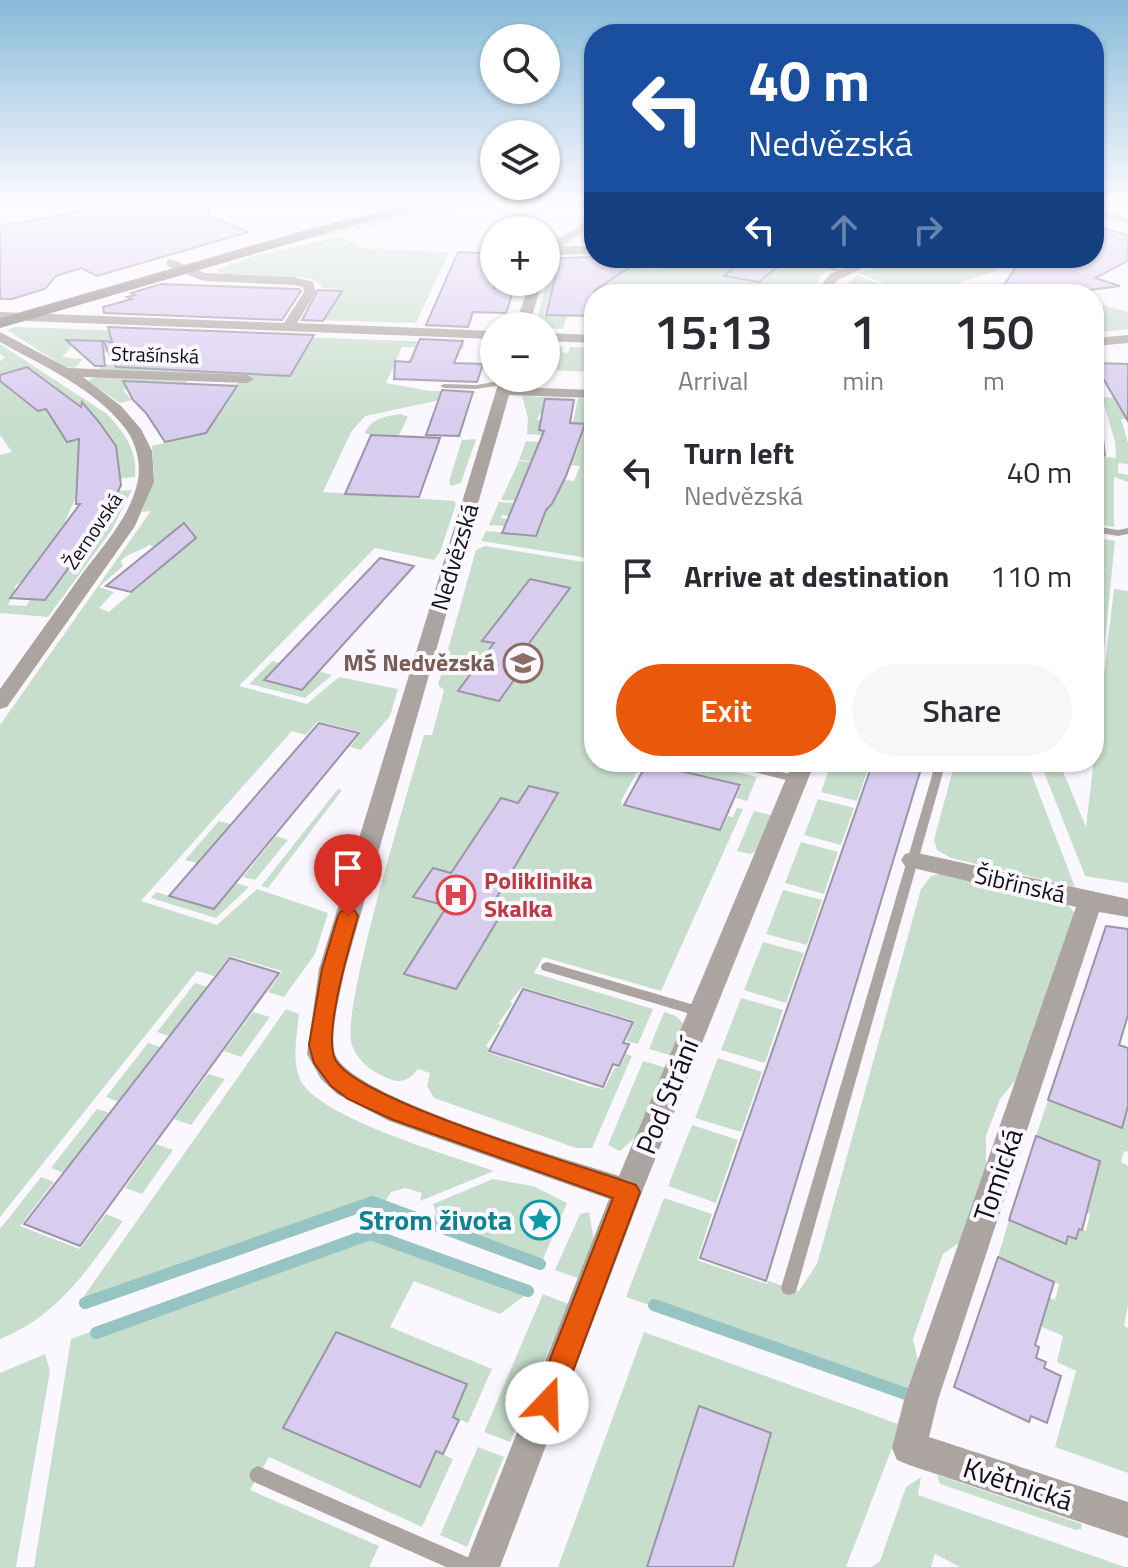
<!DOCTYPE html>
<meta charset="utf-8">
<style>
body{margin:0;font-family:"Titillium Web",sans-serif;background:#f7f7f7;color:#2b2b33;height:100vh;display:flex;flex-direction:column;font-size:30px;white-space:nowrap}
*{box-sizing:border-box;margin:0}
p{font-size:26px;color:#7c7c81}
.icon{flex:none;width:44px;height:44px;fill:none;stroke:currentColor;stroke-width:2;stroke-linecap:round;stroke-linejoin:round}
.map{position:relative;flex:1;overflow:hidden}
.side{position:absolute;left:584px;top:284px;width:520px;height:488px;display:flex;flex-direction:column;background:#fff;border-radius:32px;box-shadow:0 2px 6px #0004}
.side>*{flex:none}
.hud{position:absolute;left:584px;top:24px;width:520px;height:244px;border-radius:32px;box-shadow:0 2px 6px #0004;background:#1a4fa0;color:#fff;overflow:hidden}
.controls{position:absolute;left:480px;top:24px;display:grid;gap:16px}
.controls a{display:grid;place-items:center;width:80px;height:80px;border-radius:50%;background:#fff;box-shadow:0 2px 6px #0004;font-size:40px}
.pin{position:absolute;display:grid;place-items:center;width:68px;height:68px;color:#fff;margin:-82px -34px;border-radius:50% 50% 50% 0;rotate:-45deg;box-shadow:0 0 8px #0007}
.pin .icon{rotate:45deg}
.me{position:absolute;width:88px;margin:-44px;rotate:21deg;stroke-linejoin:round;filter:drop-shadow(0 0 6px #0008)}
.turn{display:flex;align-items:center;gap:28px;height:168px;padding:0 32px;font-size:36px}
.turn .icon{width:104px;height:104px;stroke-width:2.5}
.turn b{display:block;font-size:56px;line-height:68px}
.lanes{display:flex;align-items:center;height:76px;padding:0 32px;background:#0003;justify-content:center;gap:40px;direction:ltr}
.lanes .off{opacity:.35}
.eta{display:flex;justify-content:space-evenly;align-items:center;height:136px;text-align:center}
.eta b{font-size:48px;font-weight:600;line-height:56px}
.primary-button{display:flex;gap:16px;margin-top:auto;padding:16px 32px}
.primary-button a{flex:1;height:92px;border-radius:48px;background:#ea580c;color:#fff;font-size:32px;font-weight:600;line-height:92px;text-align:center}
.primary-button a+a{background:#f7f7f7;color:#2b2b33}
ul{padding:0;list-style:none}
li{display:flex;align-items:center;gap:24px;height:104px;padding:0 32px}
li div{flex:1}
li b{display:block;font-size:30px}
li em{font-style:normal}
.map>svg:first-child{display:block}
.green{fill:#c8decc;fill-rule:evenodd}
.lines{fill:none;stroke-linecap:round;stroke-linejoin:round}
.stream{stroke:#95c4c3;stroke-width:12}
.building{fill:#d8ccef;stroke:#9b96a5;stroke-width:2}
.lane{fill:#aca4a0;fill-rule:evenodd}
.street{fill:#aca4a0;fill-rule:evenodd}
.secondary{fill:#867c76;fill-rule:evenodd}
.tram{stroke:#86838a;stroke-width:2}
.route{fill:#ea580c;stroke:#983908;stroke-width:2}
.labels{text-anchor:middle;stroke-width:8;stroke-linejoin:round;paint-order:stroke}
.far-street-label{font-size:20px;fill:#100e14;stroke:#faf7fe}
.street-label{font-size:24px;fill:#100e14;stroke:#faf7fe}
.education-label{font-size:24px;font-weight:bold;fill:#785e54;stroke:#faf7fe;text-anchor:end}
.health-label{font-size:24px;font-weight:bold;fill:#be3a42;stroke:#faf7fe;text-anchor:start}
.near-street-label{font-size:28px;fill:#100e14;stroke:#faf7fe}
.near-culture-label{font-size:28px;font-weight:bold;fill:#0d838f;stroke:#faf7fe;text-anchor:end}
</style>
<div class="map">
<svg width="1128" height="1567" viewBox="0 0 1128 1567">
<rect width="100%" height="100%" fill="#faf7fe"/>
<g class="green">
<path d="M445,204H473L274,247L348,226Z"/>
<path d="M342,236L360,248L449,252L416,323L318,320L311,311L329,312L342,289L323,288L314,280L302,277L226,274L216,270L251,257Z"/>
<path d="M559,255L557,266L660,269L661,258H746L725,276L759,282L785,260L779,258H811L822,262L853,258C833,265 819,271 814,292L594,294V300L548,298L544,315L567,316L563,329L546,328L536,323L554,256Z"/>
<path d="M907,258H1025L986,267L1000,270L924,294H909L859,273Z"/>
<path d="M857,275L905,294H847L848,283Z"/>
<path d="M1094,303L1128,312V329L1094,333Z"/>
<path d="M16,327L464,343L463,349L402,347L386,383L430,391L478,392L365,416L351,432L323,492L454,501L456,504L440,552L434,560L375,548L239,686L307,704L339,677L398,689L390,716L361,750L350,747L361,732L318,721L306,735L292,731L141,901L217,925L257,889L328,913L315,954L284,997L268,992L282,971L230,956L214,976L197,971L0,1217V725L151,511L142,512L154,476L152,446L206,433L239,381L98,369L103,364L123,366L232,357L97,352L104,341L78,340L62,357L83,359L75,368L65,367L7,330ZM149,545L160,548L187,545L109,612L99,608L114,592L99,587L123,566L121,561C127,553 140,552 149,545Z"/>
<path d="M0,344L107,414C124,432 138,451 135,477L116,479L80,489L65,521L105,520L114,491L132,490L111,531L48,617L0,613V455L12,452L0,435V361L5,357L0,354ZM54,388L70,402L38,411L17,395ZM22,581L35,582L51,593L45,600L31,599L26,606L8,605L16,589L14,587Z"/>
<path d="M546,346L563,347L562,352L568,353L570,347L594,348V372L546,370Z"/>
<path d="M96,377L185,379L187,381L181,389L151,383L123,390L132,400L120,403L90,383L89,380Z"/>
<path d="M522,396L573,398V404L539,415L537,420L573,422L578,398L594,399V559L481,541L486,531L537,535L541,522L502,515L501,518L508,519L505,526L489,525L499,502L551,505L553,502L501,500L519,461L533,462L527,476L574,481L580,466L519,460L526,441L540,442L537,450L576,453L581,439H585L527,434L528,418Z"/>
<path d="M1102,397L1115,398L1128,419H1121L1128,443V464L1118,463V473L1128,475V482L1114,477V527L1094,524V456L1116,458L1115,442Z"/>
<path d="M401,414L408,417L399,435H371L365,433C371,418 386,416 401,414Z"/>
<path d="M476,439L461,483L451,486L449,481L462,440Z"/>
<path d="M1094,537L1115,541L1103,660L1094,656Z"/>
<path d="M485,546L590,563L587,568L594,569V762H646L642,763L621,801L622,806L721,831L728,816L733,817L737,808L743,809L661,991L543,957L534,973L653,1009L638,1044L626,1041L635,1021L522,987L510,1002L513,1003L498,1024L501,1025L486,1046L489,1048L487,1052L588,1086L604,1089L615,1067L620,1068L626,1054L632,1056L592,1148H576L434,1098L427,1086L430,1073L418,1069C409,1081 400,1084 387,1078C371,1071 358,1062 352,1045C339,1014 411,782 424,735H432L444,690L438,685L476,550Z"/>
<path d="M1114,589L1128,591V883L1085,876L1040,762H1059L1086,827Z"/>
<path d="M272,661L280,663L264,680L301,690L318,671L332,675L305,698L249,684Z"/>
<path d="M649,762H697L757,777L747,801L736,798L742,785Z"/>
<path d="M832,762L869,766L857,801L821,792Z"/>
<path d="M955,762H1027L1075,887L951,858L937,850L934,840Z"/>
<path d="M338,789L342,790L268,888L261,886Z"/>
<path d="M818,799L854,808L841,845L804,835Z"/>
<path d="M754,811L774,816L755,852L750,854L737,851Z"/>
<path d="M219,821L231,824L197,863L185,860Z"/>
<path d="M276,836L288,840L255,880L243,877Z"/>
<path d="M801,842L838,852L824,894L785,883Z"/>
<path d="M948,872L1064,900L1076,915L1024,1070L1000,1099L986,1136V1176L963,1240L943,1254L913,1339L920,1369L909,1395L626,1297L664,1198L712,1214L697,1260L767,1284L768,1281L799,1291L817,1264L921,889L931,876Z"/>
<path d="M236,883L249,887L216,918L151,898L156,892L214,909Z"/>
<path d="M783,890L822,900L807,945L766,934Z"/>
<path d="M763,942L804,953L786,1003L744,990Z"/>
<path d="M195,983L208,987L170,1036L157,1032Z"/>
<path d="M741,998L783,1010L765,1063L721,1050Z"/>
<path d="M286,1009L299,1014C297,1035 291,1061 301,1081C320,1118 452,1156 494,1171L420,1201L422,1193L405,1188L391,1192L384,1203L374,1199L86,1301L84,1296Z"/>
<path d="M253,1012L270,1017L241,1057L224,1051Z"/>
<path d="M664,1012L676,1016L684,1024L672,1056L649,1049Z"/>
<path d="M148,1043L161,1047L119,1102L106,1097Z"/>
<path d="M718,1058L762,1072L741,1132L695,1118Z"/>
<path d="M643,1061L667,1068L637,1136L620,1151L608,1145Z"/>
<path d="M208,1074L225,1079L191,1125L174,1119Z"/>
<path d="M1048,1100L1112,1125L1125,1115L1128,1106V1152L1124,1151L1121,1162L1128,1166V1305L1124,1326L1128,1328V1473L1055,1447L1076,1371L1057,1362L1063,1336L1040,1326L1048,1297L1055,1300L1059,1284L998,1257L1009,1220L1066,1243L1068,1236L1076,1239L1079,1229L1086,1231L1090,1214L1077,1208L1094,1185L1097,1160L1036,1136Z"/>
<path d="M97,1109L110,1113L64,1173L51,1168Z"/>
<path d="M692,1125L738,1140L716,1203L668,1186Z"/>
<path d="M156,1144L173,1150L142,1194L125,1188Z"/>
<path d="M41,1177L54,1182L20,1226L80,1249L106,1214L123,1221C87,1270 58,1316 0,1339V1229Z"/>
<path d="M493,1179L533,1186L567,1203L542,1262L432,1221L436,1212L433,1204Z"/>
<path d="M589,1212L594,1241L580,1279L555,1270L580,1214Z"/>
<path d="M371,1239L527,1294L500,1314L414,1281L390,1327L492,1369L468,1423L453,1417L467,1384L337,1332L284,1428L420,1487L436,1451L453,1459L422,1527L269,1457L250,1490L379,1546L369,1567H34L71,1339L93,1331L103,1336Z"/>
<path d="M543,1294L568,1304L510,1442L484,1432Z"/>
<path d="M644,1332L901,1425L846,1567H733L771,1433L699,1406L647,1567H558Z"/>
<path d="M45,1354L50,1371L16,1567H0V1373Z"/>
<path d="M478,1447L504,1457L467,1547L440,1535Z"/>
<path d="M937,1475L1082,1524L1081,1529L1076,1530L940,1484Z"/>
<path d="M921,1477L918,1495L1125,1567H960L935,1554L931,1567H872L880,1561L906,1487Z"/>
</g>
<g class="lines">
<g class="stream">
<path d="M85,1303L373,1202L540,1264"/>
<path d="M654,1305L909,1395"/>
<path d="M96,1333L370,1234L528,1291"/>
</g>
</g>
<g class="building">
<path d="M123,204H208L209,216L248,232L97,276L81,268L56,276L45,289L12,299H0V226Z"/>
<path d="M1094,226L1128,235V261L1095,278L1120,286L1061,294H998L1018,264L1034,265L1043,261L1064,268L1094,258Z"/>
<path d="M494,244V288L514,289L506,313L473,312L468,327L426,325L458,252L478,253Z"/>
<path d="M560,258L594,257L643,258L594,291V316L546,315Z"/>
<path d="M746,258H782L785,261L759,282L724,276Z"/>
<path d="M161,284L298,289L301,291L282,320L104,313L103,307L132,299L127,297L135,295L131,293Z"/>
<path d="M318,290L342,291L323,321L302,320Z"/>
<path d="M108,327L314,335L290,376L116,367L103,341L112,342Z"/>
<path d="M420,339L463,341L454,363L483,364L477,382L394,379L395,361L410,362Z"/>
<path d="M66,340L102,341L105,366H95Z"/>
<path d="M1094,363L1128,364V421Z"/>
<path d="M27,367L81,407L82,402L99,422L116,446L121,485L106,517L45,600L10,598L80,504H76L79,439L67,442L46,409L38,411L0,381V375Z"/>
<path d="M123,381L237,386L206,433L165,442L146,413L133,400Z"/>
<path d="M442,390L473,392L459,436L426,435Z"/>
<path d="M545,399L574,400L570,423L585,424L566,476L552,504L546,510L536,536L502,533L544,431L539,430Z"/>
<path d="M371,435L440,438L419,497L345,494Z"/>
<path d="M184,523L196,538L131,592L106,586Z"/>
<path d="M380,558L414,566L302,690L264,680Z"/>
<path d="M530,579L570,588L524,650L534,652L499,701L458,691L494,643L482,641Z"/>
<path d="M319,723L359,733L214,909L169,896Z"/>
<path d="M873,762H923L766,1281L700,1258Z"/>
<path d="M647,763L740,785L720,830L624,805Z"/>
<path d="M529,786L558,793L491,907L503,911L456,989L404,974L447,906L413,897L433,868L451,873L501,798L518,803Z"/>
<path d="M1106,926L1128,929V1015L1119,1045L1128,1048V1106L1122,1128L1048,1100Z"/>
<path d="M230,958L279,973L80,1246L24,1224Z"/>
<path d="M523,989L633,1022L623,1043L629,1044L619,1066L613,1064L603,1087L489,1051Z"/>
<path d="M1036,1136L1100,1161L1082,1230L1079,1229L1076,1239L1068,1236L1066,1244L1009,1220Z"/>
<path d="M998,1257L1054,1282L1035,1345L1039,1347L1036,1358L1046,1362L1044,1368L1061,1376L1047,1423L1031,1416L1029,1422L954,1387Z"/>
<path d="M336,1332L467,1384L453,1417L459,1420L443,1454L436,1451L420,1487L283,1428Z"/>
<path d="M699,1406L771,1433L733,1567H647Z"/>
</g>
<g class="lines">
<g class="lane">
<path d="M785,258H796L846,271L843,273Z"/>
<path d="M1046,258H1055L1068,263L1065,265Z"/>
<path d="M506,380H509V384L476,389L444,388L440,386L444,384L476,385Z"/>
<path d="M1094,526L1118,530L1128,528V534L1118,536L1094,532Z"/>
<path d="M722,762H741L802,777L803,779L798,783L723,764Z"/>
<path d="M936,762H946L797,1288L795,1293L789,1295L783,1293L781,1288Z"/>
<path d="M547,962L701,1007L706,1008L708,1012L706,1016L701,1017L542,970L541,967L542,964Z"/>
<path d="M258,1466L474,1560L476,1567H446L252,1481L249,1475L252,1469Z"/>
</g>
<g class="street">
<path d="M1094,209L1128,218V224L1094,215Z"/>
<path d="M594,217V225L562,246H594V254L546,255V246Z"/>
<path d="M868,258H884L838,280L835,283L836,294H824L823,283L830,274Z"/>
<path d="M171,259L205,273L294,277L313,282L316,292L297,323L494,331V339L0,320V312L284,323L304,292L303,287L294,285L203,281L167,266V260Z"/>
<path d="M530,282H542L529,326H515Z"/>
<path d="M0,332L68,368L247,375L254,379L247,383L83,377L121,406L141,429L152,451L154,482L135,526L7,707L0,709V689C27,651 55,612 82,574C103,546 131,516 138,480C141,463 136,442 125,428C94,388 43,366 0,342Z"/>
<path d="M546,333L594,335V343L546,341Z"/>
<path d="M1128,335V343L1094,346V338Z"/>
<path d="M500,378H514L512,387L594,390V398L509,395L345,969C341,990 329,1034 335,1054C349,1097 570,1160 619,1176L793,762H815L642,1192L500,1567H464L609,1199L389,1121L337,1094L321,1079L307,1054L319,969Z"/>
<path d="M1094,416L1102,421L1106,456L1098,461L1094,460Z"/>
<path d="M913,852L1128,899V917L1099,912L938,1400L929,1437L1128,1502V1538L909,1465L897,1460L892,1448L904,1400L1076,907L905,866L901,860L905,854Z"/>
</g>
<path class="secondary" d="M420,204H441L347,227L0,328V319L340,221Z"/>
<path class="tram" d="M0,319L313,229L420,204"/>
</g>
<linearGradient id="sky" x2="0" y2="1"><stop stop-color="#87bad9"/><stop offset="0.48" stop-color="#fdfbff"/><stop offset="1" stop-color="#fdfbff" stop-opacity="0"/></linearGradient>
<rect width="1128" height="423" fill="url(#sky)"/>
<path class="route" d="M348,909L355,911L358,916C350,945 323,1033 335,1059C354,1100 583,1166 636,1185L640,1192L561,1403L557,1413L547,1417L537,1413L533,1403L613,1198L391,1119L348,1099L331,1086L314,1063L309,1045L322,969L338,916L341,911Z"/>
<defs>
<g id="school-ring" transform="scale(2)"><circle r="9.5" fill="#faf7fe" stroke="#8d6e63" stroke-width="1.5"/><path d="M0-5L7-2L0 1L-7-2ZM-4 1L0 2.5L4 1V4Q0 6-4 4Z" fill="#8d6e63"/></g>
<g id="hospital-ring" transform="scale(2)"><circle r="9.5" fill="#faf7fe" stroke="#e0444e" stroke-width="1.5"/><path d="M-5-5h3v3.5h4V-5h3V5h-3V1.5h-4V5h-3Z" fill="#e0444e"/></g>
<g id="sight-ring" transform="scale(2)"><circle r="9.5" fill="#faf7fe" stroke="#0f9aa8" stroke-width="1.5"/><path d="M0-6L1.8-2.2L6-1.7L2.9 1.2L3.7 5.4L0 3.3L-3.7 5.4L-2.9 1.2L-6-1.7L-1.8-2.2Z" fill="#0f9aa8"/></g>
</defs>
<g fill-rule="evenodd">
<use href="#school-ring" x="523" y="663"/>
<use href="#hospital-ring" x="456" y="895"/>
<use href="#sight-ring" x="540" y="1220"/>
</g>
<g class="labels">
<g class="far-street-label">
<text transform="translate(155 355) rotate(2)" y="7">Strašínská</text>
<text transform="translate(93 531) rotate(-56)" y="7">Žernovská</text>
</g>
<g class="street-label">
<text transform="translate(455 557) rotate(-73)" y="8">Nedvězská</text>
<text transform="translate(1020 885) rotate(13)" y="8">Šibřinská</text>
</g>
<g class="education-label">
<text x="495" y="671">MŠ Nedvězská</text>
</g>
<g class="health-label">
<text x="484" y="889">Poliklinika<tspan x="484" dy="28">Skalka</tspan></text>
</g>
<g class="near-street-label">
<text transform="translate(667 1096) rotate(-68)" y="10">Pod Strání</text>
<text transform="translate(998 1175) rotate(-71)" y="10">Tomická</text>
<text transform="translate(1018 1484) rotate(18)" y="10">Květnická</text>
</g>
<g class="near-culture-label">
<text x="512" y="1230">Strom života</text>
</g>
</g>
</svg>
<div class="controls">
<a><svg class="icon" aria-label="search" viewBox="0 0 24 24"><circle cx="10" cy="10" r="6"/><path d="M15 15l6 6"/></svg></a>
<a><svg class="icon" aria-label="layers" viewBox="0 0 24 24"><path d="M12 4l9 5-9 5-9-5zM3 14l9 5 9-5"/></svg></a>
<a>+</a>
<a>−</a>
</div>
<div class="pin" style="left:348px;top:916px;background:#d93025"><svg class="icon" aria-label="arrive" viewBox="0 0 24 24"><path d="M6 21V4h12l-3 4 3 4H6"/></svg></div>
<svg class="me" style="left:547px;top:1403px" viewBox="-20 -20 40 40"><circle r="19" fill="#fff"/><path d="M0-13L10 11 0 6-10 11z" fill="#ea580c"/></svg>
<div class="hud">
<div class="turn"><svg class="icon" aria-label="left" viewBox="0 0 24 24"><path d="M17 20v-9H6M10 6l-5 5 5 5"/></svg><div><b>40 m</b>Nedvězská</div></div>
<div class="lanes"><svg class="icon" aria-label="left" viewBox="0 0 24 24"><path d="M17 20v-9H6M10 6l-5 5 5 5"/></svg><svg class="icon off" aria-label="ahead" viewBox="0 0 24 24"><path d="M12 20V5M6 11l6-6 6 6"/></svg><svg class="icon off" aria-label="right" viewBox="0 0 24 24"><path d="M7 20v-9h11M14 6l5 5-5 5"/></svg></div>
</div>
<section class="side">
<div class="eta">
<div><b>15:13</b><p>Arrival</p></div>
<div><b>1</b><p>min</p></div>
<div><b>150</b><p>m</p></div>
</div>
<ul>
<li><svg class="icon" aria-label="left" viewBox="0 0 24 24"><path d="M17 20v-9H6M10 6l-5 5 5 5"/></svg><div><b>Turn left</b><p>Nedvězská</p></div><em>40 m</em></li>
<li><svg class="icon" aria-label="arrive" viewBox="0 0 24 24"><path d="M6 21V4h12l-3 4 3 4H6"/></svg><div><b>Arrive at destination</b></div><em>110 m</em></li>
</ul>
<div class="primary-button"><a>Exit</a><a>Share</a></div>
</section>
</div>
